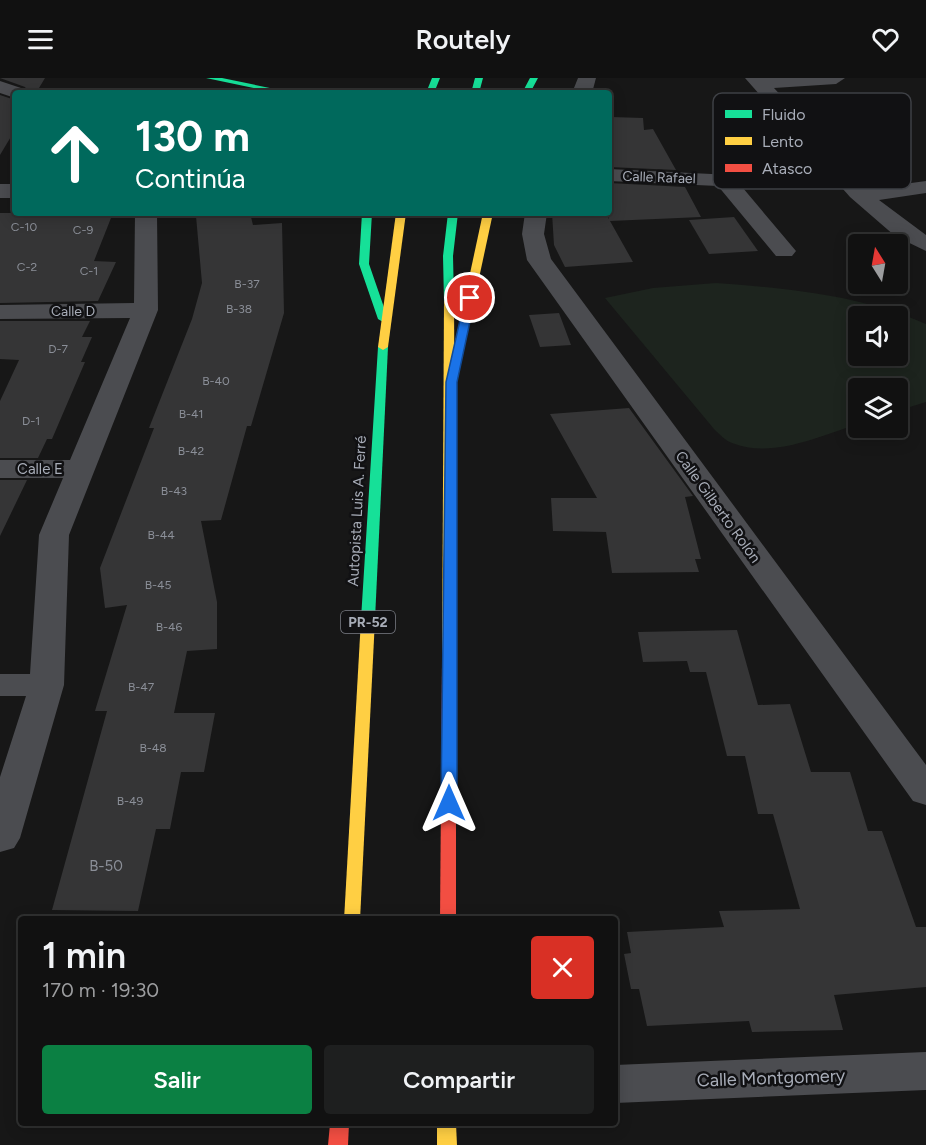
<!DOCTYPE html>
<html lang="es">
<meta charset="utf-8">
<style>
body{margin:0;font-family:Figtree,sans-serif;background:#1e1f1f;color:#f1f3f6;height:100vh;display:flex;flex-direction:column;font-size:22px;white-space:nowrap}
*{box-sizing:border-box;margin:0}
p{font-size:20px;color:#9c9d9f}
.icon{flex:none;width:33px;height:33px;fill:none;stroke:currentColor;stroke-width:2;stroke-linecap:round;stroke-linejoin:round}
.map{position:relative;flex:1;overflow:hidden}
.side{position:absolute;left:18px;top:838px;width:600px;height:210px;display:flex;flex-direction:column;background:#111;border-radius:6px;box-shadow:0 3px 15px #0003,0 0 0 2px #303131}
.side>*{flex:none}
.banner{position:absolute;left:12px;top:12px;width:600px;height:126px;border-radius:6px;box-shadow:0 3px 15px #0003,0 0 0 2px #303131;background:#00695c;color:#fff;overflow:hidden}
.needle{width:39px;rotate:349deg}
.tools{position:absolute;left:848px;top:156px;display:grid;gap:12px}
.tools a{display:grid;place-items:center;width:60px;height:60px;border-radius:6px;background:#111;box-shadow:0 3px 15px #0003,0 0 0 2px #303131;font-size:30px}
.pin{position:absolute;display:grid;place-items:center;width:51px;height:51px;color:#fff;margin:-26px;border:3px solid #fff;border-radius:50%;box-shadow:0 2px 6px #0007}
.me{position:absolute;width:66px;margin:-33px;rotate:0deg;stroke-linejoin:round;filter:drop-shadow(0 0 4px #0008)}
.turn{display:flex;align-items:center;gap:21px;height:126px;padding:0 24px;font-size:27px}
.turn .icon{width:78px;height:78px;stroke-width:2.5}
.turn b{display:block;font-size:42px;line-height:51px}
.round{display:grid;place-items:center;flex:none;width:63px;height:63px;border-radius:6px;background:#1e1f1f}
.head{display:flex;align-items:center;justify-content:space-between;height:102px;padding:0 24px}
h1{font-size:36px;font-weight:600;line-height:45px}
.action{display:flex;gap:12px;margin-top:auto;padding:12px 24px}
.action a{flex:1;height:69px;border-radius:6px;background:#0b8043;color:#fff;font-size:24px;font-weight:600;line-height:69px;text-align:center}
.action a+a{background:#1e1f1f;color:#f1f3f6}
header{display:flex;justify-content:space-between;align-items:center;height:78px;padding:0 24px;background:#111;font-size:27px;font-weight:600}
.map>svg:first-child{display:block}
.green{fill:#1d241e;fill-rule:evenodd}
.building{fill:#353536}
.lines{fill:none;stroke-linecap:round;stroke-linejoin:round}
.street{fill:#4b4c50;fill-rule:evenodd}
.fast{fill:#16e098;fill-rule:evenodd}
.slow{fill:#ffcf43;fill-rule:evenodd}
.jam{fill:#f24e42;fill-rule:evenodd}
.route{fill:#1a73e8;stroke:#114b97;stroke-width:1.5}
.labels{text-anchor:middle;stroke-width:5;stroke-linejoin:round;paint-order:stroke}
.number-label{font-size:12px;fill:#8b8f98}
.far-street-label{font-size:14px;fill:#a8adb8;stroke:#111113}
.shield{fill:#111113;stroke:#7b7e86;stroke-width:1.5}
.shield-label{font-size:14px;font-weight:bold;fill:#a8adb8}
.street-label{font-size:15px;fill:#a8adb8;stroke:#111113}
.near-number-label{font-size:15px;fill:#8b8f98}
.near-street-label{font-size:18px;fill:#a8adb8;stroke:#111113}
.key{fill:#111113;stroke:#3e4045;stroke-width:1.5}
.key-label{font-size:16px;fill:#a8adb8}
</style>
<header><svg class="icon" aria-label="menu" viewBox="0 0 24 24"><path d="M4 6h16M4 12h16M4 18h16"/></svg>Routely<svg class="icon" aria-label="heart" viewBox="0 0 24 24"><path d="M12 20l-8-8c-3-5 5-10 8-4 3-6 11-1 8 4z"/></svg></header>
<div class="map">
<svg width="926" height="1067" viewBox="0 0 926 1067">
<rect width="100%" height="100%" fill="#171717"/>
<path class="green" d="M716,205C786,210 861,217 926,246V324L897,333V310H858V346C819,358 773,381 732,365C726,363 719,356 714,351L605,220L653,210ZM858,238H897V278H858Z"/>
<g class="building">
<path d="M0,0H45L36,15H29L25,9Z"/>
<path d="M0,17L15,22V52L0,77Z"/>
<path d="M611,39L643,40L644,52L653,51L676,92L609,89Z"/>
<path d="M609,105L685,109L701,139L610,143L633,184L565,189L554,167L552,135H605L609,141Z"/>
<path d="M0,135H55L53,140H111L94,183L116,184L98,223L0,225Z"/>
<path d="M250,135L253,147L282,145L284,235L251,348H247L221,442L201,443L217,524V571L187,573L174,635H215L204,694H181L170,751H156L138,833L52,832L107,633H95L127,527L105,530L100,490L154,350H149L192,241L202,205L196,138Z"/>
<path d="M734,139L758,173L709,176L689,142Z"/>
<path d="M559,235L571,267L540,269L529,237Z"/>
<path d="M0,243H90L82,259H92L81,284H85L52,361H47L38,380H0V323L19,282L0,281Z"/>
<path d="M629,330L693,418L685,419L701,481H695L699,494L612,495L606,454L553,453L551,420H597L550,336Z"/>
<path d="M0,402H27L0,458Z"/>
<path d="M737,552L758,627L790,626L811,694H850L868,753H882L916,849H926V909L834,917L843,952L752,954L749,943L647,948L639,911H631L624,876L631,875L627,854L724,849L719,833L800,831L773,736H758L745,678H727L706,594H690L687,583L643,584L638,554Z"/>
</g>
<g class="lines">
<g class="street">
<path d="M578,0H596L592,15H572Z"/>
<path d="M745,0H845L836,6L774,10L867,111L926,103V115L879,122L926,157V173L895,158L850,119Z"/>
<path d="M0,3L24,11L27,15H15V20L0,15Z"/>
<path d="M609,91L732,97L796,173L792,178H776L718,108L609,103Z"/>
<rect x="0" y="106" width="15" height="14"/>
<path d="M135,135H157L158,232L69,457L64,607L20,760L14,770L0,774V699L26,618H0V596H30L39,457L63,400H0V382H70L130,240L0,241V227L134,225Z"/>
<path d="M525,135H547L544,156L551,181L926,687V727L913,723L527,182L522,156Z"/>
<path d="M926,974V1012L615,1025V987Z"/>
</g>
<g class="fast">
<path d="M206,0H222L294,15H278Z"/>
<path d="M432,0H440L434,15H426Z"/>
<path d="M475,0H483L479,15H471Z"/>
<path d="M530,0H538L530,15H522Z"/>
<path d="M362,135H372L369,186L388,241L383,244L378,241L359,186Z"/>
<path d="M448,135H458L453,178L454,223L449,226L444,223L443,178Z"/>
<path d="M383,266L388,269L375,541L368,545L361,541L378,269Z"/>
</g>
<g class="slow">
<path d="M396,135H406L388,269L383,272L378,269Z"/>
<path d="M483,135H493L467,256L462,259L457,256Z"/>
<path d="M449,220L454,223L456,586L449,591L442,586L444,223Z"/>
<path d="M368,537L375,541L360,842H344L361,541Z"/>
<path d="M437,1046H456L457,1067H437Z"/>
</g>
<g class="jam">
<path d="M449,581L456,586V842H440L442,586Z"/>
<path d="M330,1046H349L348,1067H328Z"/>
</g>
</g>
<path class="route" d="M470,217L475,220L457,304V725L449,730L441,725L446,304L465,220Z"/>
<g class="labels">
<g class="number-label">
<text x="24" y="153">C-10</text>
<text x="83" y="156">C-9</text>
<text x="27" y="193">C-2</text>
<text x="89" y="197">C-1</text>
<text x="247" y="210">B-37</text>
<text x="239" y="235">B-38</text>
<text x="58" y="275">D-7</text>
<text x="216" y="307">B-40</text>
<text x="191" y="340">B-41</text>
<text x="31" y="347">D-1</text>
<text x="191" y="377">B-42</text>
<text x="174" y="417">B-43</text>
<text x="161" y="461">B-44</text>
<text x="158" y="511">B-45</text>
<text x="169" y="553">B-46</text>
<text x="141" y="613">B-47</text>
<text x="153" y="674">B-48</text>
<text x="130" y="727">B-49</text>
</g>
<g class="far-street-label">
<text transform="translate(659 99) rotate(2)" y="5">Calle Rafael</text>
<text x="73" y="238">Calle D</text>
</g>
<rect class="shield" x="341" y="533" width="54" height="22" rx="4.5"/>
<g class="shield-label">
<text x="368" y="549">PR-52</text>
</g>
<g class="street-label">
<text x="40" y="396">Calle E</text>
<text transform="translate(718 429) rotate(54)" y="5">Calle Gilberto Rolón</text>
<text transform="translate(357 433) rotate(-87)" y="5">Autopista Luis A. Ferré</text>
</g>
<g class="near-number-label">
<text x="106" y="793">B-50</text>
</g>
<g class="near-street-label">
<text transform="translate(771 1000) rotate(-2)" y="6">Calle Montgomery</text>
</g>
</g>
<rect x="713" y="15" width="198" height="96" rx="9" class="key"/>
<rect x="725" y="32" width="27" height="8" fill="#16e098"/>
<rect x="725" y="59" width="27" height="8" fill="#ffcf43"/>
<rect x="725" y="86" width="27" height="8" fill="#f24e42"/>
<g class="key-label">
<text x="762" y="42">Fluido</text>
<text x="762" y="69">Lento</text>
<text x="762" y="96">Atasco</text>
</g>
</svg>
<div class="tools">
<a><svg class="needle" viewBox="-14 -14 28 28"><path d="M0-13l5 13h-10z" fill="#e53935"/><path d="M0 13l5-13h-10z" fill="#9c9d9f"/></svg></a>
<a><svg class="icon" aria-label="sound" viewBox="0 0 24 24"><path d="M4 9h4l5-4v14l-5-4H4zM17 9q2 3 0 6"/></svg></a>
<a><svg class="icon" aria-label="layers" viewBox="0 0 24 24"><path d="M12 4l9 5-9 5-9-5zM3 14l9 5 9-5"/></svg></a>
</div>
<div class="pin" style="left:470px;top:220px;background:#d93025"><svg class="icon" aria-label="arrive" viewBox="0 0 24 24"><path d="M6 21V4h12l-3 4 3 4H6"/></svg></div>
<svg class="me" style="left:449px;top:725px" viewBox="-20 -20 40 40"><path d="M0-17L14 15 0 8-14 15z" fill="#1a73e8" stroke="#fff" stroke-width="4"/></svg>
<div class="banner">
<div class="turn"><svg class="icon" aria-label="ahead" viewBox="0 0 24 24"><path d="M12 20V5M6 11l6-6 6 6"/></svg><div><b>130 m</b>Continúa</div></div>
</div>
<section class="side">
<div class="head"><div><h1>1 min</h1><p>170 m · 19:30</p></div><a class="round" style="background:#d93025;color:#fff"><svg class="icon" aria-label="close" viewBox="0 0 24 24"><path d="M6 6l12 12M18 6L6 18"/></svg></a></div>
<div class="action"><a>Salir</a><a>Compartir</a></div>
</section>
</div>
